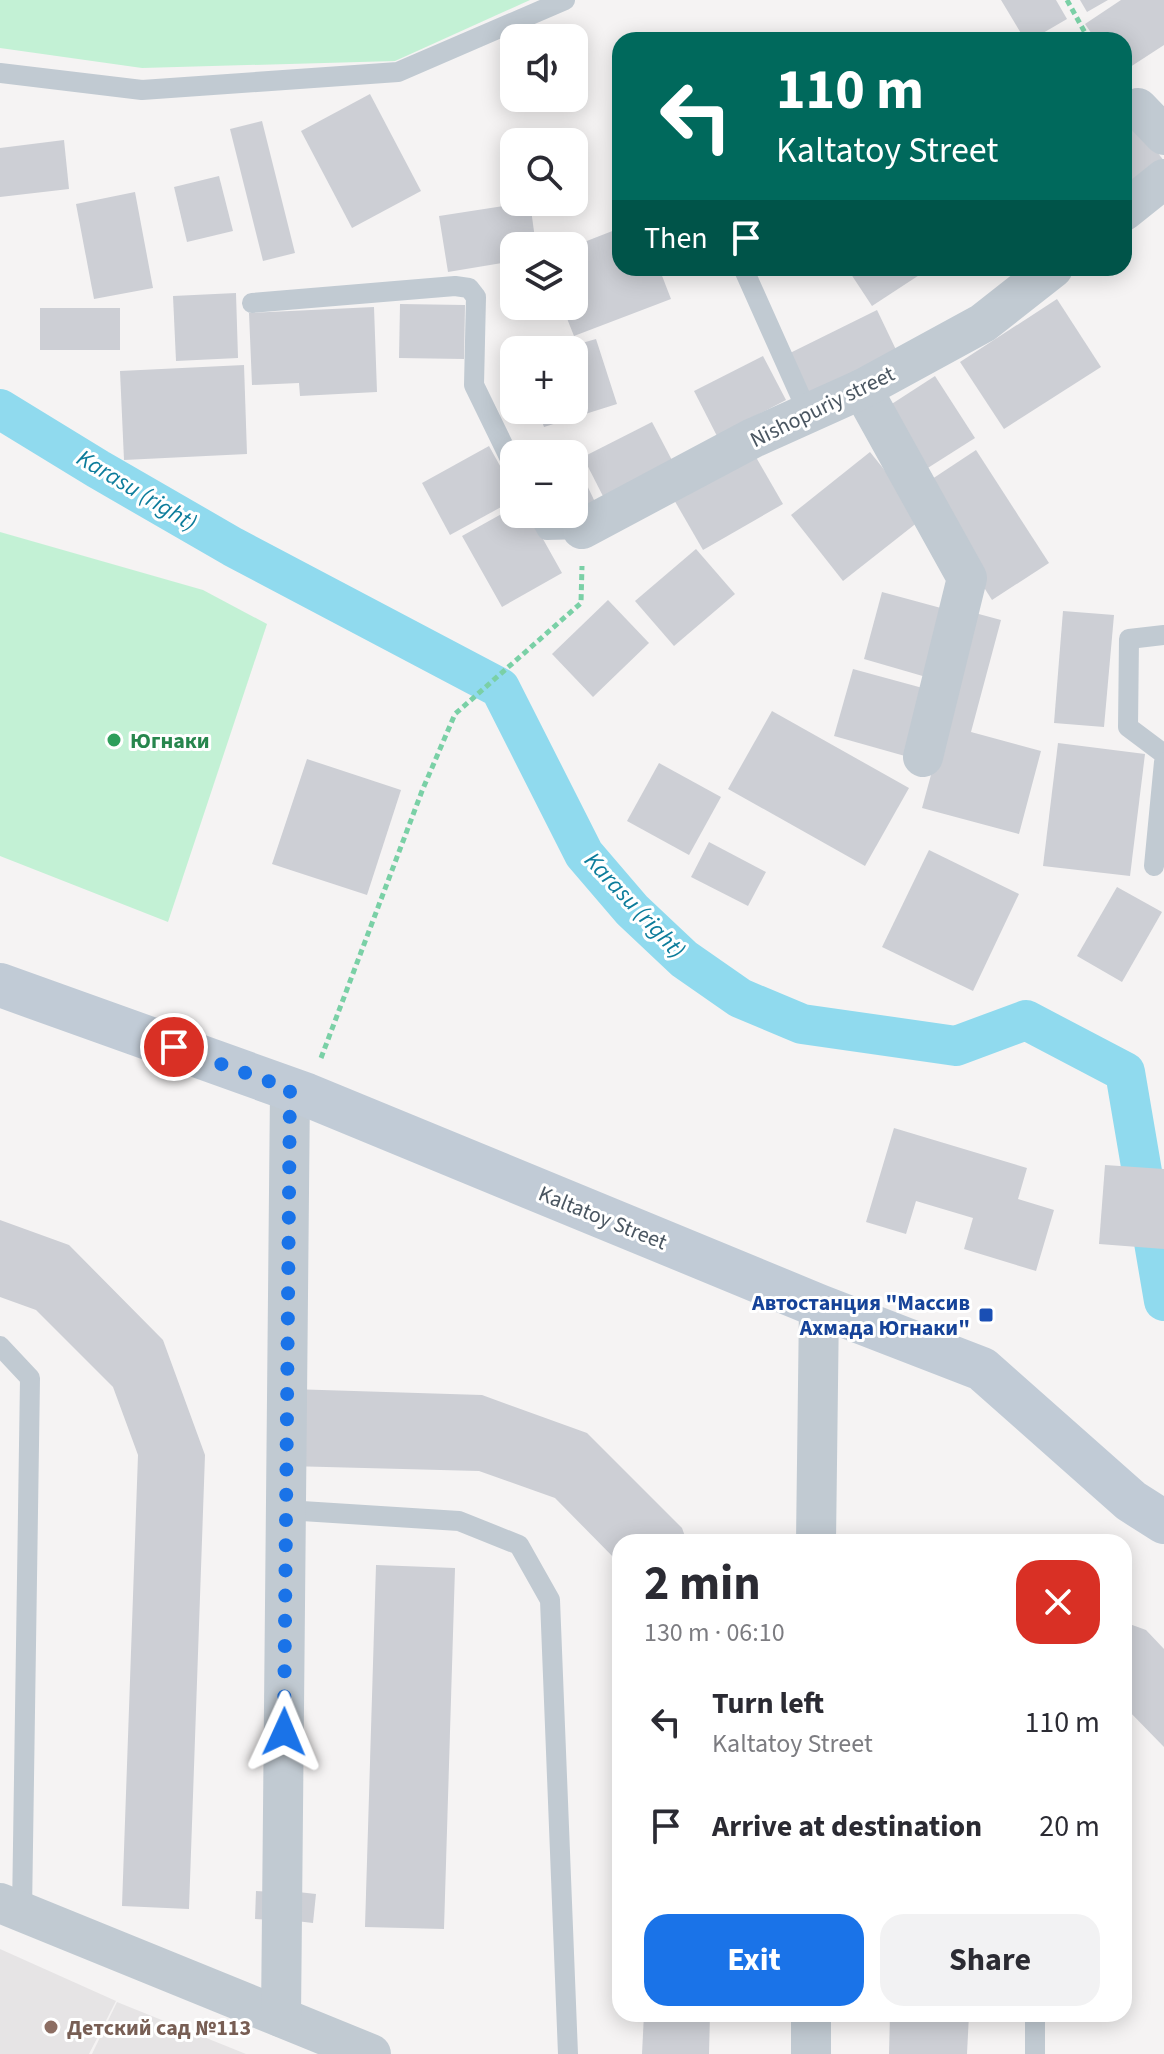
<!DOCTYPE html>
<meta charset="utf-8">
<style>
body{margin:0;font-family:"Source Sans 3",sans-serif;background:#f2f2f3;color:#2b2b33;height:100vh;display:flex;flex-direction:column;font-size:30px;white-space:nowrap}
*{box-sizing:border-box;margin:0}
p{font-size:26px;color:#7c7c81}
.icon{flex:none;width:44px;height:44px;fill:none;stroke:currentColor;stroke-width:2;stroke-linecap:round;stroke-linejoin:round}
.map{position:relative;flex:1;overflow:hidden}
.drawer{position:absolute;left:612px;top:1534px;width:520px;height:488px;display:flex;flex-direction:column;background:#fff;border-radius:24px;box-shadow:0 4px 20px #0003}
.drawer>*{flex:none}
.hud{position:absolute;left:612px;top:32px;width:520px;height:244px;border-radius:24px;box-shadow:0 4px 20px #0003;background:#00695c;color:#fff;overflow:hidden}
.buttons{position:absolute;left:500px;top:24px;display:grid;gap:16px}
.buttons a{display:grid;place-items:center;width:88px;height:88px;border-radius:16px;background:#fff;box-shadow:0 4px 20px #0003;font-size:40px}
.pin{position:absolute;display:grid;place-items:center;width:68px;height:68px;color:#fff;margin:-34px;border:4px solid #fff;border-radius:50%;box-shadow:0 2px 8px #0007}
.me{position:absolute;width:88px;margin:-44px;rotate:1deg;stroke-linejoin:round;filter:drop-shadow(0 0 6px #0008)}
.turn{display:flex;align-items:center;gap:28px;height:168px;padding:0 32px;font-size:36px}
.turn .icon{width:104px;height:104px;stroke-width:2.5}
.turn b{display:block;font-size:56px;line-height:68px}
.then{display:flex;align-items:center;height:76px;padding:0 32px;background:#0003;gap:16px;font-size:30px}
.round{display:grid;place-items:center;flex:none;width:84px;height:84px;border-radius:24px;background:#f2f2f3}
.overview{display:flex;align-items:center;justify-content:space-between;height:136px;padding:0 32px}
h1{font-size:48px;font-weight:700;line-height:60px}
.primary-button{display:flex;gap:16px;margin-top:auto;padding:16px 32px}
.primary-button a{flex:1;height:92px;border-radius:24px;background:#1a73e8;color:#fff;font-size:32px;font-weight:700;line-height:92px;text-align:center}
.primary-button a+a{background:#f2f2f3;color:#2b2b33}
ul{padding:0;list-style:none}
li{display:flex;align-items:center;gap:24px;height:104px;padding:0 32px}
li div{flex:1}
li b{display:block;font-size:30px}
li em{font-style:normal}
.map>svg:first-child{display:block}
.education{fill:#e6e4e5}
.green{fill:#c3f1d5}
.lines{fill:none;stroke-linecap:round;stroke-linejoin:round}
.canal{stroke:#90daee;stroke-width:40}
.building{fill:#cdcfd5}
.path{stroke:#7ad0a6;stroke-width:5;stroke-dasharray:6 4;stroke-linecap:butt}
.lane{stroke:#c1cad2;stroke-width:20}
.street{stroke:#c1cad2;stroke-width:40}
.secondary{stroke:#c1cbd6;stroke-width:44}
.route{stroke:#1a73e8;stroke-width:14;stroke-dasharray:0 25.2}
.leisure-dot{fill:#2e9e5b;stroke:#fff;stroke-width:3}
.transit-dot{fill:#1a4fb4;stroke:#fff;stroke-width:3}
.education-dot{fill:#8d6e63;stroke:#fff;stroke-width:3}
.labels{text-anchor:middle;stroke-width:6;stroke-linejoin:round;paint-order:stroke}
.street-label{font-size:22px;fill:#4a5661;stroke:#fff}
.leisure-label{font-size:22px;font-weight:bold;fill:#27864d;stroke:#fff;text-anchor:start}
.transit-label{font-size:22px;font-weight:bold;fill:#164399;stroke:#fff;text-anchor:end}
.education-label{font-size:22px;font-weight:bold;fill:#785e54;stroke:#fff;text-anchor:start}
.water-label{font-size:24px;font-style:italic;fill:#0c7c9b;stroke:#fff}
</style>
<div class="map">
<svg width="1164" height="2054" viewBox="0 0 1164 2054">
<rect width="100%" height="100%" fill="#f5f3f3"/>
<g class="education">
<path d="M0,1949L116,2001L89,2054H0Z"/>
<path d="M117,2002L246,2054H92Z"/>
</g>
<g class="green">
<path d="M0,0H530L395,61L142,68L0,48Z"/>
<path d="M0,532L203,590L267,624L168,922L0,856Z"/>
</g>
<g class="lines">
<path class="canal" d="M0,409L98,469L233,547L500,688L584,854L632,910L684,959L740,998L802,1024L956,1046L1026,1020L1125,1072L1164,1301"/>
</g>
<g class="building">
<path d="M1001,0H1056L1067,19L1031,40H1025Z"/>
<path d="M1080,0H1108L1087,12Z"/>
<path d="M1121,0H1164V45L1124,71V40H1096L1085,24Z"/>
<path d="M370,94L421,191L352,228L301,131Z"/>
<path d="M1126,111L1164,161L1124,204V113Z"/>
<path d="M262,121L295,253L263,261L230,129Z"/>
<path d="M64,140L69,189L0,197V148Z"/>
<path d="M219,176L233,231L187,242L174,187Z"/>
<path d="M135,192L153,288L94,299L76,204Z"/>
<path d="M530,202L536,246H514V278L505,279L502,263L448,272L439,216Z"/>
<path d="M620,228V268H659L671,299L574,336L562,306H574V246Z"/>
<path d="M847,268H930L872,306Z"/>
<path d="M236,293L238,358L176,361L173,296Z"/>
<path d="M1057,299L1101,367L1004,429L960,362Z"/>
<path d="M400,304L465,305L464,359L399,358Z"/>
<path d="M374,307L377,392L300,396L299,383L252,385L249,313Z"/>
<rect x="40" y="308" width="80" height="42"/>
<path d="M877,310L899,356L809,401L786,355Z"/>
<path d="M596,339L617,404L544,427L538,410H574V350L561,349Z"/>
<path d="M763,356L786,400L717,436L694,391Z"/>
<path d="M244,365L247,454L124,460L120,371Z"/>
<path d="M935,376L975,438L923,471L884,409Z"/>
<path d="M652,422L675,466L606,502L583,457Z"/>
<path d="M489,446L514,491V500L450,535L422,483Z"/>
<path d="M976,450L1049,563L992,600L920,487Z"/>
<path d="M753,452L783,504L703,550L673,498Z"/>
<path d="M870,452L923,518L843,581L791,515Z"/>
<path d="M574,458L595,502L574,513Z"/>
<path d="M514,507V514H529L562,573L502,607L462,536Z"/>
<path d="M696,549L735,594L674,646L635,601Z"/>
<path d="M882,592L952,611L933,679L864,659Z"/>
<path d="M608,600L649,643L593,697L552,654Z"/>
<path d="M1063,611L1114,615L1104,727L1054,723Z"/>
<path d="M975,613L1001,620L971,732L1041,751L1019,834L922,808Z"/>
<path d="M853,669L930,690L912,758L834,736Z"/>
<path d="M772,711L909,788L865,866L728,789Z"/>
<path d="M1058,743L1145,754L1130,876L1043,866Z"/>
<path d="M307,759L401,790L367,895L272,864Z"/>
<path d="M659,763L721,797L689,855L627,821Z"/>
<path d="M709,842L766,872L748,906L691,877Z"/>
<path d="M929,850L1019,894L973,991L882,947Z"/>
<path d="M1117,887L1162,912L1122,982L1077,956Z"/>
<path d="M894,1128L1027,1168L1018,1199L1054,1210L1036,1271L964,1249L973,1218L916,1201L906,1234L866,1222Z"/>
<path d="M1105,1165L1164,1169V1249L1099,1244Z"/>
<path d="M0,1220L69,1245L163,1340L205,1455L189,1909L122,1906L138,1455L113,1387L36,1310L0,1297Z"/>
<path d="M290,1389L482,1395L587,1433L682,1528L687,1542H620V1564L555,1498L479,1471L288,1466Z"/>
<path d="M376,1565L455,1568L444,1929L365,1927Z"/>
<path d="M1124,1622L1146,1630L1164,1649V1747L1124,1706Z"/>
<path d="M256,1891L273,1892L272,1920L255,1919Z"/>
<path d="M298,1892L316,1894L313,1923L296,1921Z"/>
<path d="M644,2014H710L709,2054H642Z"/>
<path d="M890,2014H969L967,2054H889Z"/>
</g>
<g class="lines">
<g class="path">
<path d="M1067,0L1089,40"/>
<path d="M321,1058L422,791L455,714L581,603L582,566"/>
</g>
<g class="lane">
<path d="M0,73L142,90L398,72L565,0"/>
<path d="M744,270L808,413"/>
<path d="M252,303L455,286L469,288L476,297L474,385L514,467"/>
<path d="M538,514L547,530L582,529"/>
<path d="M1164,635L1129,639L1128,727L1164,754"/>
<path d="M1154,866L1164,762"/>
<path d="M0,1346L30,1378L22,1912"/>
<path d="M286,1510L459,1521L519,1545L550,1600L568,2054"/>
<path d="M1035,2054V2014"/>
</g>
<g class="street">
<path d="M1138,108L1164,135"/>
<path d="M1124,211L1164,179"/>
<path d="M862,389L967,578L923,757"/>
<path d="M582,529L753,438L862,389L983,323L1053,268"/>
<path d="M816,1542L819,1306"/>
<path d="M0,1903L371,2054"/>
<path d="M281,2017L290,1089"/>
<path d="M811,2054V2014"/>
</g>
<path class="secondary" d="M0,985L307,1095L819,1306L982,1369L1131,1501L1164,1522"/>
</g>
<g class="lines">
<path class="route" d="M174,1047L290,1089L284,1732"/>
</g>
<circle class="leisure-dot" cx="114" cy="740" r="8"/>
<rect class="transit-dot" x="978" y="1307" width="16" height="16" rx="4"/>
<circle class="education-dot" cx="51" cy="2027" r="8"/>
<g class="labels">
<g class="street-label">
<text transform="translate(822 406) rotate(-26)" y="8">Nishopuriy street</text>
<text transform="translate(603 1217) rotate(22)" y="8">Kaltatoy Street</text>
</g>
<g class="leisure-label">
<text x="130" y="748">Югнаки</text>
</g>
<g class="transit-label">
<text x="970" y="1310">Автостанция "Массив<tspan x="970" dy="25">Ахмада Югнаки"</tspan></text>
</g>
<g class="education-label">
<text x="67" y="2035">Детский сад №113</text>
</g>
<g class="water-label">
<text transform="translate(137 490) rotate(31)" y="8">Karasu (right)</text>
<text transform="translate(635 905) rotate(47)" y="8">Karasu (right)</text>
</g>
</g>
</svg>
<div class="buttons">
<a><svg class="icon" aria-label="sound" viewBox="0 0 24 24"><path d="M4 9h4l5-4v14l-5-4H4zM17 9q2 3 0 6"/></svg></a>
<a><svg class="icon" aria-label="search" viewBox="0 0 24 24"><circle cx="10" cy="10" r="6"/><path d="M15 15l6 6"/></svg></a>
<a><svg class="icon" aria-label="layers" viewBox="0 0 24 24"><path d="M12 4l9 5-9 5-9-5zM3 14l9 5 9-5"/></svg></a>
<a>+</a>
<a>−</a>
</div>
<div class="pin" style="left:174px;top:1047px;background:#d93025"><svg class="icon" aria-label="arrive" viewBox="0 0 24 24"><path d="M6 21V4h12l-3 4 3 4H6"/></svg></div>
<svg class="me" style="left:284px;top:1732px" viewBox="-20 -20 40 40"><path d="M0-17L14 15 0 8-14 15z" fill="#1a73e8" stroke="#fff" stroke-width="4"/></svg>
<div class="hud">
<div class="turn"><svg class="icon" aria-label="left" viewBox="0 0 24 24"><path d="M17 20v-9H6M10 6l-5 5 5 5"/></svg><div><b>110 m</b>Kaltatoy Street</div></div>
<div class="then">Then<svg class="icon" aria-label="arrive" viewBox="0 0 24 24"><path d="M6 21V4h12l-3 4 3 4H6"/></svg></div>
</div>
<section class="drawer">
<div class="overview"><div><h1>2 min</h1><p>130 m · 06:10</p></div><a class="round" style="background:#d93025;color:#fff"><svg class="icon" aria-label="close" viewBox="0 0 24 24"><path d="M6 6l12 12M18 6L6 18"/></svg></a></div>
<ul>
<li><svg class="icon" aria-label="left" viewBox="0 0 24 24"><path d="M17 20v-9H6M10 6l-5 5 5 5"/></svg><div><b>Turn left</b><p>Kaltatoy Street</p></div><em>110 m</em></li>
<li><svg class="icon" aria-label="arrive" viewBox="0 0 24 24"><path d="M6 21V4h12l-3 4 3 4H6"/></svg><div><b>Arrive at destination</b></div><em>20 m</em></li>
</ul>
<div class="primary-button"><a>Exit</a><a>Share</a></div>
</section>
</div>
